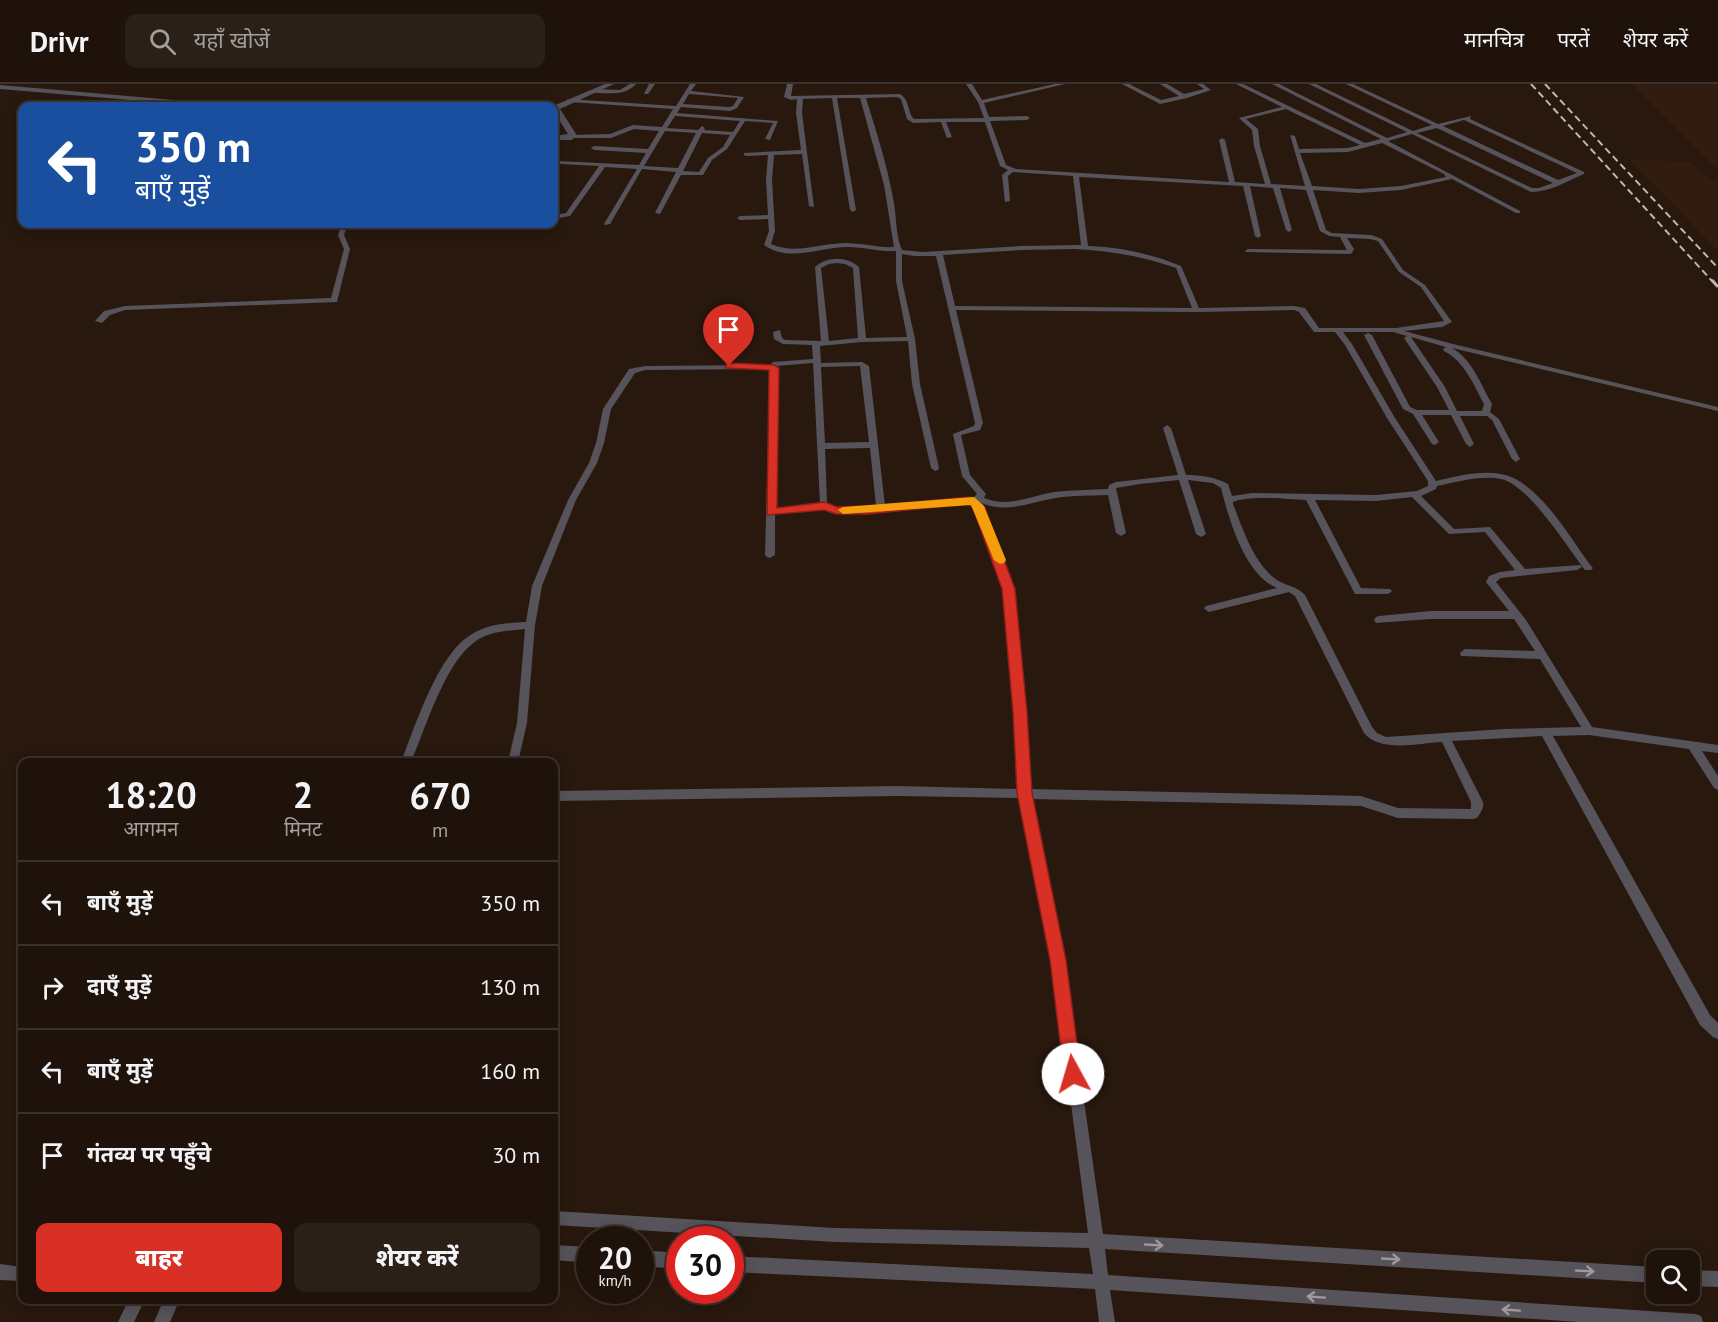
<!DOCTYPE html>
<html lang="hi">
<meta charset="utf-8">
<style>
body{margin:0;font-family:"PT Sans","Noto Sans Devanagari",sans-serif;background:#2b2018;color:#f1f3f6;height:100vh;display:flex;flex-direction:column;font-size:22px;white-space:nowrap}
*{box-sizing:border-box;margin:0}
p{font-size:20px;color:#a19e9c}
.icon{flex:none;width:33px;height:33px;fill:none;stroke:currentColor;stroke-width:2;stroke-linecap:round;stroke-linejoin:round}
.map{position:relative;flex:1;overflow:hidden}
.drawer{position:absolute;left:18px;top:674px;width:540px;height:546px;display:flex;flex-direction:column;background:#1e120a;border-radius:12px;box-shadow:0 3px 15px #0003,0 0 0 2px #3c322b}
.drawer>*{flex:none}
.hud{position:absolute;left:18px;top:18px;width:540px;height:126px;border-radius:12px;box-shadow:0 3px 15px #0003,0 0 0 2px #3c322b;background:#1a4fa0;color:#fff;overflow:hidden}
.controls{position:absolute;left:1646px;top:1166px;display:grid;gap:12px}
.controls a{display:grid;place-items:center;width:54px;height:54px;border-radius:12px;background:#1e120a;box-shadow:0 3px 15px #0003,0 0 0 2px #3c322b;font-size:30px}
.speed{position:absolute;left:576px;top:1142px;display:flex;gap:12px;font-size:30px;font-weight:700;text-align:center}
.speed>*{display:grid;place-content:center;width:78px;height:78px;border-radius:50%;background:#1e120a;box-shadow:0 3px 15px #0003,0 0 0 2px #3c322b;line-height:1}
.speed small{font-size:15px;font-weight:400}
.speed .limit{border:9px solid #d22;background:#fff;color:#111}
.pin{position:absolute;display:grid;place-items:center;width:51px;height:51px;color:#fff;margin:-62px -26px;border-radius:50% 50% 50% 0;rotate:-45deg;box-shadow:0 0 6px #0007}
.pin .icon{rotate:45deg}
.me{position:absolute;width:66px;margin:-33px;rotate:354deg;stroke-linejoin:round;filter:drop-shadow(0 0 4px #0008)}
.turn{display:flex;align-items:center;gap:21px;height:126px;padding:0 18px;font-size:27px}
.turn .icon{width:78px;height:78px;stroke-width:2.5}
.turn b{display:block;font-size:42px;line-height:51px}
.eta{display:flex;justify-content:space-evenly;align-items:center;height:102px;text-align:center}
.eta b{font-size:36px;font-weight:800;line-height:42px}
.primary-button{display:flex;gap:12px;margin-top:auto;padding:12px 18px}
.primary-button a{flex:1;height:69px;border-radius:12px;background:#d93025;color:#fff;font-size:24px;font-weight:800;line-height:69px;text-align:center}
.primary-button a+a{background:#2b2018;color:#f1f3f6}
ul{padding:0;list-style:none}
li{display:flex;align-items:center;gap:18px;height:84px;padding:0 18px;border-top:2px solid #3c322b}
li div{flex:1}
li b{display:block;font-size:22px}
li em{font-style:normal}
header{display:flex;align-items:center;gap:36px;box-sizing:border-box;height:84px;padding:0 30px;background:#1e120a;border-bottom:2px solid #3c322b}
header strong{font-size:28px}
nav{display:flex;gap:33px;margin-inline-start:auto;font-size:21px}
.search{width:420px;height:54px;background:#2b2018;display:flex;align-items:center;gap:15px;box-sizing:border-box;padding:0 21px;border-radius:12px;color:#a19e9c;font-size:22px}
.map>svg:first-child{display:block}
.built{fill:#321c0f}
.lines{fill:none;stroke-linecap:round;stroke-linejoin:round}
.minor{fill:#56535b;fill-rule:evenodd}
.tertiary{fill:#56535b;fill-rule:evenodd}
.rail-far1{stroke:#c3b6af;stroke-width:2;stroke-dasharray:7 4;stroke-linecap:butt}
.rail{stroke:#c3b6af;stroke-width:3;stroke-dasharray:9 4.5;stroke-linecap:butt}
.oneway{stroke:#a19999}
.route{fill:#d93025;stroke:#8d1f18;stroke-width:1.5}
.slow{fill:#f59e0b}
</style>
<header>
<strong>Drivr</strong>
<div class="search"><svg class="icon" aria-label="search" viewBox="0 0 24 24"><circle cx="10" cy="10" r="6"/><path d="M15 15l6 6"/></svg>यहाँ खोजें</div>
<nav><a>मानचित्र</a><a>परतें</a><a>शेयर करें</a></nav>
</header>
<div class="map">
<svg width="1718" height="1238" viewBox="0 0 1718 1238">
<rect width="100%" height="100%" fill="#28180e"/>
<g class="built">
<path d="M1632,0H1718V83H1715Z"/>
<path d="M1630,76L1690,77L1710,96H1718V167Z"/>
</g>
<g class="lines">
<g class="minor">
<path d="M630,0H636C625,12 611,9 596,9L593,7L596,5L620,6Z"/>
<path d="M649,0H655L648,10H644Z"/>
<path d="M690,0H696L691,7L744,13L737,24L730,27L681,23L677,29L778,37L770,56L765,55L773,39L745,37L727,65L712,76L703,91H681L660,130L655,129L676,88L642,85L610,140L605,141L604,140L637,85L605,83L570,132L554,135V131L566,129L599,82L560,80L557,78L558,77L639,81L646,69L594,66L591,64L594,62L648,65L659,47L634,45L611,54H572L570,53V51L610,50L633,41L662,43L673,25L569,18L567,15L676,22ZM689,10L738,14L733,22L729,23L683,20ZM675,32L740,37L733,48L704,46L705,44L702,42L698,46L667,44ZM665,47L696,49L678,84L644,82ZM702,49L730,51L723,63L708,74L699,88L683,87Z"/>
<path d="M787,0H793L791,12L900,10C910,16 907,28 914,35L984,34L978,18L966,0H972L982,16L1055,0H1065L984,19L989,33L1027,32L1030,34L1027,36L990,37L1006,81L1016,85L1229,98L1219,56L1222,54L1225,56L1235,98L1265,100L1254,62L1252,46L1239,34L1282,23L1236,0H1243L1365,59L1381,55L1272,0H1279L1387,54L1407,48L1309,0H1316L1413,47L1432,41L1346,0H1353L1438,40L1471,32L1470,35L1584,88V90C1567,97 1550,108 1531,108L1412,50L1388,57L1520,127V129H1516L1452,95L1401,106L1359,109L1313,106L1326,146L1332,149L1371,151L1382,155L1403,186L1425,201L1452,238L1442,243L1404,247L1453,260L1718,323V327L1452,264C1472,275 1481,301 1492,320L1490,328L1499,335L1520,375L1516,378L1512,375L1492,336L1487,332H1460L1474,360L1470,363L1466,360L1451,331H1422L1439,358L1435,361L1432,360L1413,330L1403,325L1364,251L1368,249L1372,251L1410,323L1417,326H1449L1437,303L1404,254L1407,252L1393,248H1343L1352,260L1395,334L1436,397C1457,392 1480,386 1501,390C1538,396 1570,454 1591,482L1593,484L1591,486H1585C1567,463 1529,401 1501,395C1481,391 1457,398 1437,402L1436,405L1421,412L1454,445L1490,443L1525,485L1580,481L1582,483L1577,486L1501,494L1496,498L1526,536L1592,643L1718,661V669L1702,667L1718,692V706L1714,704L1689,665L1589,651L1553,652L1710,931L1718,939V955L1713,953L1700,941L1542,652L1452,657L1483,718C1484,724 1481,728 1478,733L1474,735L1398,734L1361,722L1032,715L1064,876L1103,1150L1656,1183V1199L1105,1165L1108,1191L1695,1230L1701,1232L1703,1238H1579L1110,1206L1115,1238H1099L1095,1205L730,1188V1172L1093,1190L1089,1164L835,1158L554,1141V1127L835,1144L1088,1149L1052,876L1020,714L898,712L554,717V707L898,702L1019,705L1015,629L1003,505L974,422L971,420L881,428L832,429L823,425L775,430V471L770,474L767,473L765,471L770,285L645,286L635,289L611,325L604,359L597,379L576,416L542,502L535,541L527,639L518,678H508L517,639L525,545C508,547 490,547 476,557C445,578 426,643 411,678H401C415,643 438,569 472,550C488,540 507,539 526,538L532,502L568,416L589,379L596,359L603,325L629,285L645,282L770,281L773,278L813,275L812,261L783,260L774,255L773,248L780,246L782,254L785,256L821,257L815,183C827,172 847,172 859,183L866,254L907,253L896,197V167C879,168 864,163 848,163C820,163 789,179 764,161L769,147L768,135L740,136L737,134L740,132L768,131L766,96L768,71L746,72L744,71V69L801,66L796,29L797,15L791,16L784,13ZM897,13L901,15L907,35L913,39L941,38L947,54L952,53L946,38H985L1000,82L1008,86L1002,91L1005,118L1010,117L1008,92L1013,88L1073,92L1081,161L1021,162L923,168L902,166C895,151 897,131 893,114C887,80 876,47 866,14ZM832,14L850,126L853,128L856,126L837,14H860L884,101L894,163C878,164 862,159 846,159C820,159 796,171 771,160L775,147L772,96L774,71L802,70L809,122L814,123L802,29L803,15ZM1286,25L1360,61L1348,64L1299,65L1295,52L1290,51L1305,102L1271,100L1260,62L1258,45L1246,35ZM1464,36L1577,89L1558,96L1443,42ZM1437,44L1553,99L1539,104H1532L1417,49ZM1382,59L1444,90L1446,93L1401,102L1359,105L1312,102L1300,69L1348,68ZM1079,93L1243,102L1255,152L1258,154L1261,152L1250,102L1273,104L1286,146L1289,148L1292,146L1280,104L1306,106L1320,147L1329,152L1340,153L1347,166L1248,165L1245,167L1246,168L1350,170L1352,169L1354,165L1347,154L1370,155L1378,157L1399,188L1421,203L1444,237L1396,244H1319L1305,224L1294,222L1199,224L1181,182C1151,170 1121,163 1088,162ZM1075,165C1110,167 1142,172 1176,184L1192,224L955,222L943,171L1021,166ZM902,170L914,172H936L975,339L974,342L953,350L962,392L977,410L973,414L885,422L869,282L862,278L821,279L820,262L862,258L908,257L912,300L931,384L935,387L938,386L939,384L920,300L915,255L902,197ZM837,179L845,180L853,184L858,254L829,257L821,184L829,180ZM956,226L1196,228L1294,226L1299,228L1314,248H1335L1345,261L1387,334L1428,397V402L1417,407L1376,411L1252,409L1232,412L1228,400C1215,393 1201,391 1186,391L1171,344L1167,341L1163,344L1178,391L1116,398L1109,401L1108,405C1090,406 1072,406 1054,408C1030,412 1009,424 984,414L986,410L970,391L961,351L980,346L983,339ZM1411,253L1446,263L1443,265L1444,267C1465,278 1473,300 1484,320L1482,327H1457L1445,303ZM813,279L820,420L775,425L778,284L776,282ZM860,282L869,358L825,359L821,283ZM870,364L876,422L831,423L827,418L825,365ZM1179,396L1196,450L1201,453L1206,450L1188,396L1213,399L1221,404C1229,435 1244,490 1277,504L1206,522L1204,524L1206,526L1209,528L1289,508L1295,512L1364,649C1380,669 1419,659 1442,658L1471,718V725L1398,724L1361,712L1030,705L1025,629L1013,505L981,419C1008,430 1030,418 1056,414C1073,411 1091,412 1108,411L1116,449L1121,452L1126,449L1116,404L1140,400ZM1412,413L1449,450L1485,448L1515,486L1500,488L1489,492L1486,498L1509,527H1431L1379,532L1376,533L1374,536L1376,539L1431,535H1514L1535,567L1465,565L1460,569L1461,572L1540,575L1581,643L1504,645L1386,653L1377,649L1372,643L1305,511C1296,501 1283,502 1273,493C1252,475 1243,445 1233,420V418C1249,411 1287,415 1306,416L1355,510H1387L1390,509L1392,507L1390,505L1361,504L1315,416L1376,417Z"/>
<path d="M1122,0H1129L1161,16L1179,12L1160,0H1167L1184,10L1204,5L1197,0H1203L1211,6L1187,14L1160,20Z"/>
<path d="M342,140H348L344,151L350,165L337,218L125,226L110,231L102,239L95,237L104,227L125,222L331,214L344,165L338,151Z"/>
<path d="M554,1161L590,1163V1179L554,1176Z"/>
<path d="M640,1166L680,1169V1185L640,1182Z"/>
<path d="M0,1180L22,1183V1197L0,1196Z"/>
<path d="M1689,1186L1718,1187V1203L1689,1202Z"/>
<path d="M129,1215H145L134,1238H118Z"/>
<path d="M164,1215H180L170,1238H154Z"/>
</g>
<g class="tertiary">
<path d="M605,0H614L560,25L576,50L572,56H554V52L568,50L554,28L553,22Z"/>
<path d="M0,1L220,20L224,22H201L0,5Z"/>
</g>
<g class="rail-far1">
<path d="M1531,0L1713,198"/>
<path d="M1545,0L1718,184"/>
</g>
<path class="rail" d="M1712,196L1718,203"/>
</g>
<defs><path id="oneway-shaft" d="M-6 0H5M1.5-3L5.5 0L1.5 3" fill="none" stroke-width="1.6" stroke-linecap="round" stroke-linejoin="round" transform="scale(1.5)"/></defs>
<g class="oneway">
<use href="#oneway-shaft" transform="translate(1154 1161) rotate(3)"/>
<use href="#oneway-shaft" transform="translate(1391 1175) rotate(3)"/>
<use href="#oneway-shaft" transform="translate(1585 1187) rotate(3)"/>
<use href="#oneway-shaft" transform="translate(1316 1213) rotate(-176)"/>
<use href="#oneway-shaft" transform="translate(1511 1226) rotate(-176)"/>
</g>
<path class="route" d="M729,279L774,281L779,284L777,424L825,418L837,423L868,422L970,413L984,422L1015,505L1027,628L1032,709L1066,876L1081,990L1079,996L1073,998L1066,996L1064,990L1050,876L1017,709L1013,628L1002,505L973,424L968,420L868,430H836L824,426L767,431L769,286L726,284V280Z"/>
<path class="slow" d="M974,413L984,422L1006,476L1004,479L1000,480L994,476L971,421L843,430L838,426L843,423Z"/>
</svg>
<div class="controls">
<a><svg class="icon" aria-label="search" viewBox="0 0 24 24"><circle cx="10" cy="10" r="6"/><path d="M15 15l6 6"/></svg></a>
</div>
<div class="speed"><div>20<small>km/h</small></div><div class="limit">30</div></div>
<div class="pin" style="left:729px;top:282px;background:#d93025"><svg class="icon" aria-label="arrive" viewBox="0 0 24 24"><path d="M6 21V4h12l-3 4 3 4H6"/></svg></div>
<svg class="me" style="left:1073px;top:990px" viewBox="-20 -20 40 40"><circle r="19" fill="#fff"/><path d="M0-13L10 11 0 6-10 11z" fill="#d93025"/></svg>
<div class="hud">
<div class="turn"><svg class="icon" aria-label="left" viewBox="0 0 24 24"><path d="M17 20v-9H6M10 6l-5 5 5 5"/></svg><div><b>350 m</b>बाएँ मुड़ें</div></div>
</div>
<section class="drawer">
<div class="eta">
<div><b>18:20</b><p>आगमन</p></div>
<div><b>2</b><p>मिनट</p></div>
<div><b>670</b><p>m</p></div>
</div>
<ul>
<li><svg class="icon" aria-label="left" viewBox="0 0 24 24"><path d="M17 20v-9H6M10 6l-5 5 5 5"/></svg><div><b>बाएँ मुड़ें</b></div><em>350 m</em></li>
<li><svg class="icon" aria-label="right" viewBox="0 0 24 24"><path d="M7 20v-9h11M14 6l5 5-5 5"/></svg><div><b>दाएँ मुड़ें</b></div><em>130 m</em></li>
<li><svg class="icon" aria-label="left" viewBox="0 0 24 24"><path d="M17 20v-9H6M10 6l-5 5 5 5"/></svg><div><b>बाएँ मुड़ें</b></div><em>160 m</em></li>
<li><svg class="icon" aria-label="arrive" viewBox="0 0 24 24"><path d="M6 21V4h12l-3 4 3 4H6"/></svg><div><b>गंतव्य पर पहुँचे</b></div><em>30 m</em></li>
</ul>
<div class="primary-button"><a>बाहर</a><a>शेयर करें</a></div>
</section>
</div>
